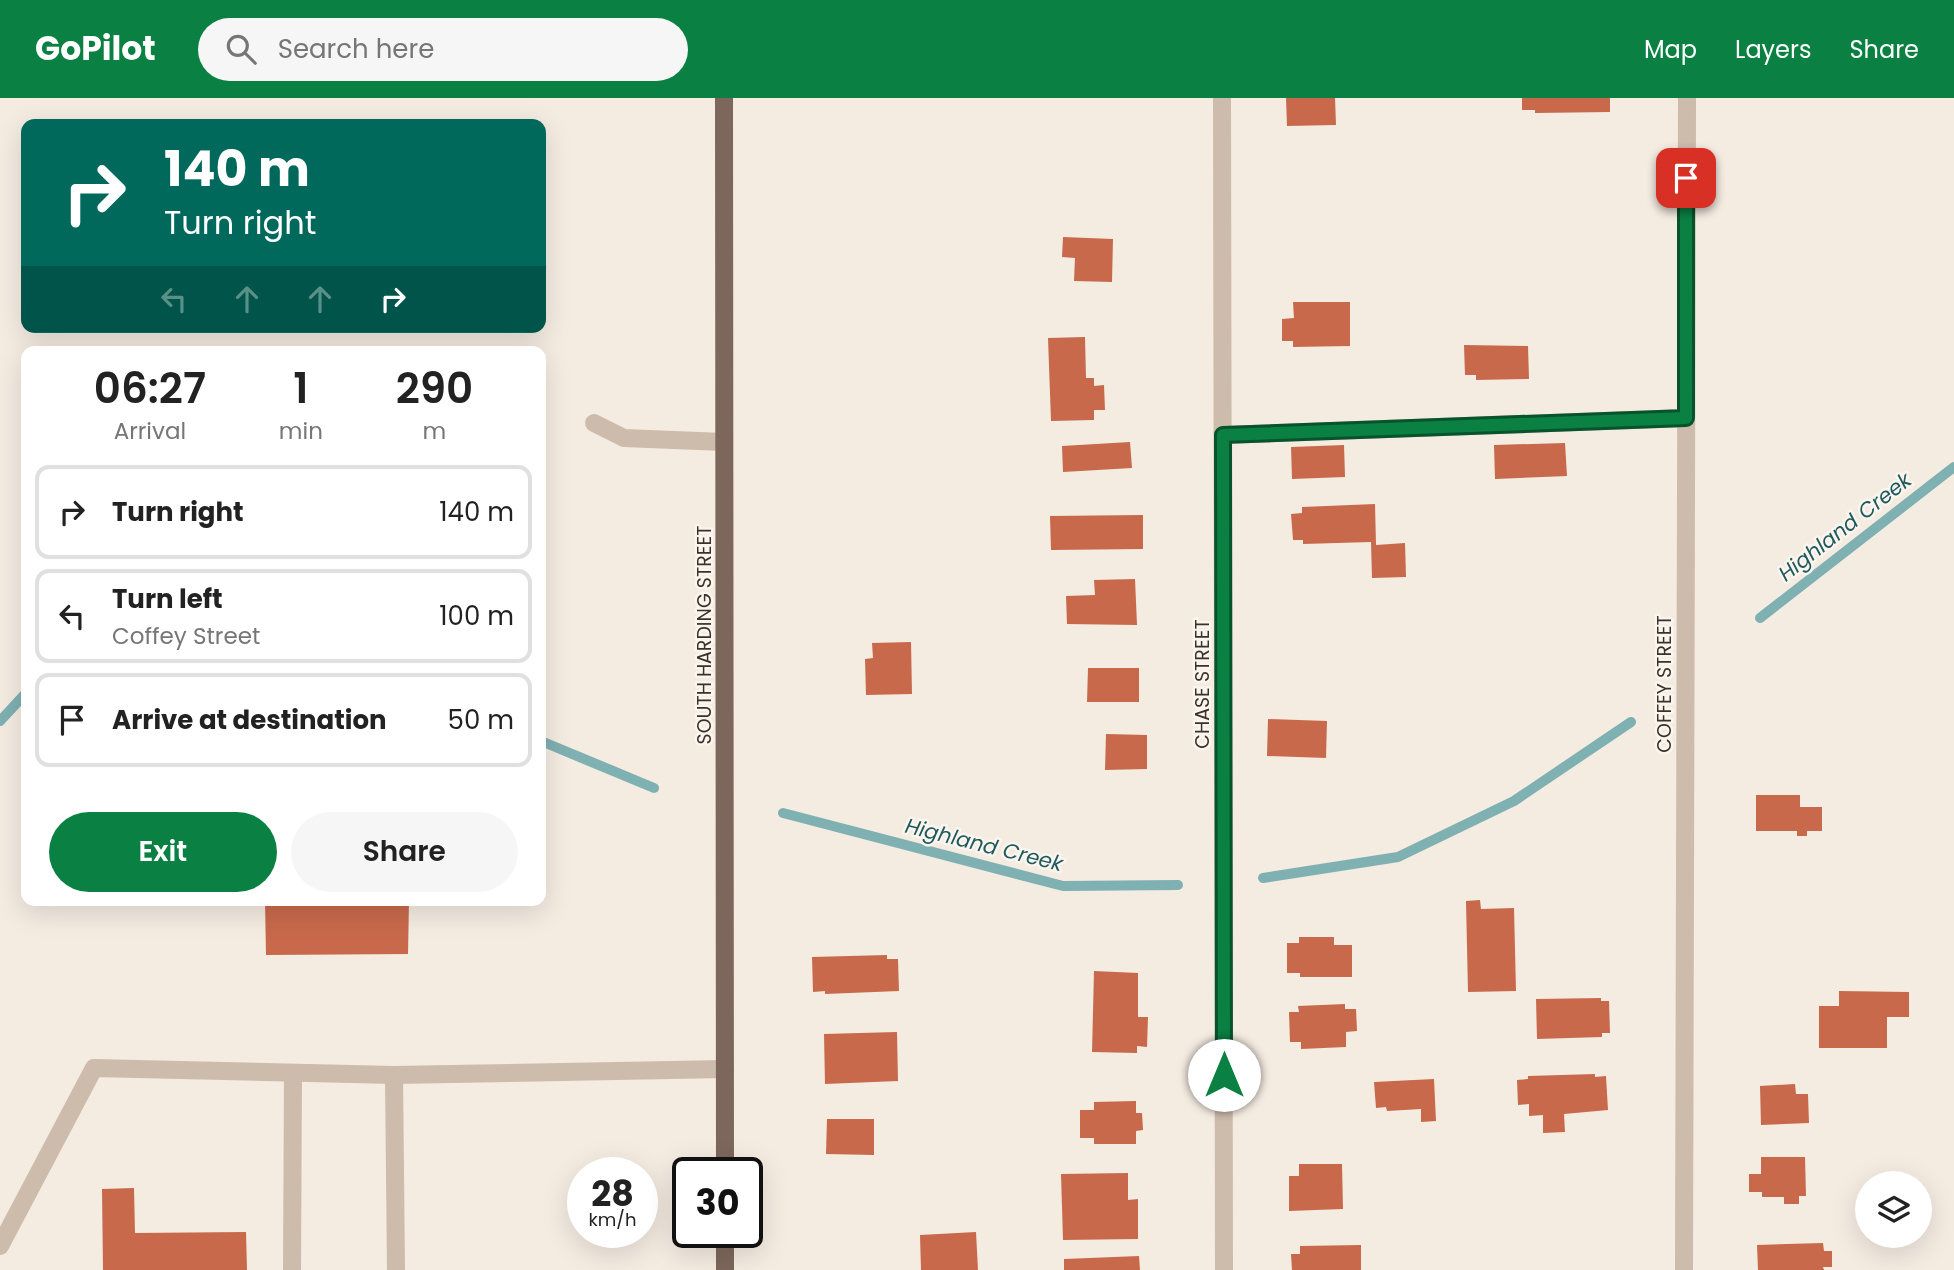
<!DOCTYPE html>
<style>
body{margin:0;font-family:Poppins,sans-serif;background:#f6f6f6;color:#222;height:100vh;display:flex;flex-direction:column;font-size:26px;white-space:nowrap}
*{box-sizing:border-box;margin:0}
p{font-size:23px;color:#767676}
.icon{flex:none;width:38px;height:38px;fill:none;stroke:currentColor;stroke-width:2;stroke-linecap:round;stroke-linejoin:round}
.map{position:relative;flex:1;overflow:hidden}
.panel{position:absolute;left:21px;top:248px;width:525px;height:560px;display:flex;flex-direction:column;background:#fff;border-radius:14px;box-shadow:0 7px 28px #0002}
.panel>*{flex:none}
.hud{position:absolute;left:21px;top:21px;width:525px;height:214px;border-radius:14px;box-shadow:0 7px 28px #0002;background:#00695c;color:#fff;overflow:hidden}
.buttons{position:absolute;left:1855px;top:1073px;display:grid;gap:14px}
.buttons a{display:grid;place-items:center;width:77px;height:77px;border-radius:50%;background:#fff;box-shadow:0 7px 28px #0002;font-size:35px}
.speed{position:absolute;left:567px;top:1059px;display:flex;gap:14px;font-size:35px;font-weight:700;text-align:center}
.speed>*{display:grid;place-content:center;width:91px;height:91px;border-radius:50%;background:#fff;box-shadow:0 7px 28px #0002;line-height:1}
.speed small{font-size:18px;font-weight:400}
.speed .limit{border:4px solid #111;border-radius:10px;background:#fff;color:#111}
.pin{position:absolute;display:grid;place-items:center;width:60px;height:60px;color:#fff;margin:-30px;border-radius:14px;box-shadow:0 4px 10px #0006}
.me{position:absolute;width:77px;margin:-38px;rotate:0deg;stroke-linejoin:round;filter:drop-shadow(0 0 5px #0008)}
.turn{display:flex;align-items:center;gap:24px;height:147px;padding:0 28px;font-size:32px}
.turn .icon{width:91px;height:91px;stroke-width:2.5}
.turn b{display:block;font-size:49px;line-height:60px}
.lanes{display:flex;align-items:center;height:66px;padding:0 28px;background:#0003;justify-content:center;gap:35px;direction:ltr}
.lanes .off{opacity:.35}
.eta{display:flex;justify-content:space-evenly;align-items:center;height:119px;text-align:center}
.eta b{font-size:42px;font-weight:600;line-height:49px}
.primary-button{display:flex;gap:14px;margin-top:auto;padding:14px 28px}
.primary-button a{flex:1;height:80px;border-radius:42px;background:#0b8043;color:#fff;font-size:28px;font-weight:600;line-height:80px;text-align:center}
.primary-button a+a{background:#f6f6f6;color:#222}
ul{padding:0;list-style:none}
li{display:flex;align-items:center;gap:21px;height:94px;margin:0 14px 10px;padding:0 14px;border:4px solid #e0e0e0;border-radius:14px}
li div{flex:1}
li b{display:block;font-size:26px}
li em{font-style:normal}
header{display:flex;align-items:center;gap:42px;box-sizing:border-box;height:98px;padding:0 35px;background:#0b8043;color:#fff}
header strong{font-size:33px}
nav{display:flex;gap:38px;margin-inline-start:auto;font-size:24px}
.search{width:490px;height:63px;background:#f6f6f6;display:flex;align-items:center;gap:18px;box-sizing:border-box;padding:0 24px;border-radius:38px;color:#767676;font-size:26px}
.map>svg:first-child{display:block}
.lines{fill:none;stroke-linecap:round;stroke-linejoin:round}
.stream{stroke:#7fb0b2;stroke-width:10}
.building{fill:#c8694b}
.lane{stroke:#cdbbac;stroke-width:18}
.street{stroke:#cdbbac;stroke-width:18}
.primary{stroke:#7d675c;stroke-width:18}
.route-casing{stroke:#07532c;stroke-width:18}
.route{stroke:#0b8043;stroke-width:12}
.labels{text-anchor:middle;stroke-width:5;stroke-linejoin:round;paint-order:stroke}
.street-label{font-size:19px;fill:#3b302b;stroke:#fbf5ee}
.water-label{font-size:21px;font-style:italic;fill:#1f5a5e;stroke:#fbf5ee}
</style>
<header>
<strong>GoPilot</strong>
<div class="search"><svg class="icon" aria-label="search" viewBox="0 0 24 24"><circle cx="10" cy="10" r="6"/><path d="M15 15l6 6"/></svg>Search here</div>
<nav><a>Map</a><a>Layers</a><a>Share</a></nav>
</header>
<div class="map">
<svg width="1954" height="1172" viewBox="0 0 1954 1172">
<rect width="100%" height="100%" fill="#f4ebe1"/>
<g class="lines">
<g class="stream">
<path d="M1760,520L1954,369"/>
<path d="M0,623L26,595"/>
<path d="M541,643L654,690"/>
<path d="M783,715L1063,788L1178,787"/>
<path d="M1263,780L1398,759L1514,703L1631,624"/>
</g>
</g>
<g class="building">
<path d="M1286,0H1335L1336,27L1287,28Z"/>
<path d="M1522,0H1610V14L1535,15V12H1522Z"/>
<path d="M1063,139L1113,141L1112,184L1074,183L1075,160L1062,159Z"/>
<path d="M1293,204H1350V248L1293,249V243H1282V221L1294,220Z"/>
<path d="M1085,239L1086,280H1094V288L1104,287L1105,312H1094V322L1051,323L1048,240Z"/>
<path d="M1464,247L1528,248L1529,281L1476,282V277H1465Z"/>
<path d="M1130,344L1132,370L1063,374L1062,348Z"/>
<path d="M1565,345L1567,378L1495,381L1494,347Z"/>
<path d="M1344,347L1345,379L1292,381L1291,349Z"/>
<path d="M1375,406L1376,447L1405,445L1406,479L1372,480L1371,444L1303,446V442H1293L1291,416L1302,415V409Z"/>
<path d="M1143,417V451L1051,452L1050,418Z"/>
<path d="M1135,481L1137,527L1067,526L1066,498L1095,497L1094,482Z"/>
<path d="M911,544L912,596L866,597L865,561L873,560L872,545Z"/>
<path d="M1088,570H1139V604H1087Z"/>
<path d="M1268,621L1327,623L1326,660L1267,658Z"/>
<path d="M1106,636L1147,637V671L1105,672Z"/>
<path d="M1756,697H1800V709H1822V733H1807V738H1797V733H1756Z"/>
<path d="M1480,802L1481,811L1514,810L1516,893L1468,894L1466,803Z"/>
<path d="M265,803H409L408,856L266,857Z"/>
<path d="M1299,839H1334V847H1352V879H1300V875H1287V845H1299Z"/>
<path d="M887,857V861H898L899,893L825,896V893L813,894L812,859Z"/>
<path d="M1094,873L1138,875V919H1148L1147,949L1137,948V955L1092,954Z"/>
<path d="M1839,893L1909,894V919H1887V950H1819V908H1839Z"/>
<path d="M1601,900V903H1609L1610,935H1602V939L1537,941L1536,901Z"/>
<path d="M1345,906V911H1356L1357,933L1346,934V949L1301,951V944H1290L1289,914H1299L1298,908Z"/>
<path d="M897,934L898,983L825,986L824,936Z"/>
<path d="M1595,976V979L1606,978L1608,1012L1564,1016L1565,1034L1543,1035V1017L1529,1018V1006L1518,1007L1517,982L1528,981V978Z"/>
<path d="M1434,981L1436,1023L1421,1024V1011L1387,1013L1386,1009L1376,1010L1374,984Z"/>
<path d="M1795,986L1796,996H1808L1809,1025L1761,1027L1760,988Z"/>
<path d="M1136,1003V1015H1142L1143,1032L1136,1033V1046H1094V1040H1080V1012H1094V1004Z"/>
<path d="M827,1021H874V1057L826,1056Z"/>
<path d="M1761,1059H1805L1806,1098H1799V1106H1784V1099H1762V1094H1749V1076H1761Z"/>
<path d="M1299,1066H1342L1343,1111L1289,1113V1078H1299Z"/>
<path d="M1128,1075V1102L1138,1101V1141L1063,1142L1061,1076Z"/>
<path d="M134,1090L135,1135L246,1134L247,1172H103L102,1091Z"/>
<path d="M976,1134L978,1172H921L920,1137Z"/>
<path d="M1823,1145L1824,1153H1832V1169H1823L1824,1172H1758L1757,1147Z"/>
<path d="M1361,1147V1172H1292L1291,1156H1300V1148Z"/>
<path d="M1139,1158L1140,1172H1064V1161Z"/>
</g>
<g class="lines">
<g class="lane">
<path d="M594,325L624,340L724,344"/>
<path d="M1223,337L1686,320"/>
<path d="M394,977L396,1172"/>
<path d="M0,1148L94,970L394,977L725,971"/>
<path d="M292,1172L293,975"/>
</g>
<g class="street">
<path d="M1222,0L1224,1172"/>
<path d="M1684,1172L1687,0"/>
</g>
<g class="primary">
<path d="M724,0L725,1074"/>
<path d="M725,1134V1172"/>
</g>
</g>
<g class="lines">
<g class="route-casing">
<path id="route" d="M1224,977L1223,337L1686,320V80"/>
</g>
<use href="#route" class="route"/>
</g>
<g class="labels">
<g class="street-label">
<text transform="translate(704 537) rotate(-90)" y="7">SOUTH HARDING STREET</text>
<text transform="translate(1202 586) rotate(-90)" y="7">CHASE STREET</text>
<text transform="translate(1664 586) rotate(-90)" y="7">COFFEY STREET</text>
</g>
<g class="water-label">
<text transform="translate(1845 429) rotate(-38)" y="7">Highland Creek</text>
<text transform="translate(984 747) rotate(14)" y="7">Highland Creek</text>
</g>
</g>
</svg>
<div class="buttons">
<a><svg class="icon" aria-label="layers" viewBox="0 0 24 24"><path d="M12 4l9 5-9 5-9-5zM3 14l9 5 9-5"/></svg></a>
</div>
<div class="speed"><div>28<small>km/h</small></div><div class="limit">30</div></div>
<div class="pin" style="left:1686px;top:80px;background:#d93025"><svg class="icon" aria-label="arrive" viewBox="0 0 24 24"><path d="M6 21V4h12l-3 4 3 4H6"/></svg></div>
<svg class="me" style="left:1224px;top:977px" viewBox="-20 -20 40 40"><circle r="19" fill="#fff"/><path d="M0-13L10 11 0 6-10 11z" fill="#0b8043"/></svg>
<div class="hud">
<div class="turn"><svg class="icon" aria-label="right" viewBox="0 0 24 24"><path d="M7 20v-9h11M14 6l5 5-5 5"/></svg><div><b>140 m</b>Turn right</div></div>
<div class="lanes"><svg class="icon off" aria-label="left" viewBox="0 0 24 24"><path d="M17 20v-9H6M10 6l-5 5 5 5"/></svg><svg class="icon off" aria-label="ahead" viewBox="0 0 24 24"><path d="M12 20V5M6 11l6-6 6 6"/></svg><svg class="icon off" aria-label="ahead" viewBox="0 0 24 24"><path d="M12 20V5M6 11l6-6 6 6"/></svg><svg class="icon" aria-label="right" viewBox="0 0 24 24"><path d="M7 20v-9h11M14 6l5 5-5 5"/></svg></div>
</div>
<section class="panel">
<div class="eta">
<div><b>06:27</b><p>Arrival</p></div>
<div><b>1</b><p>min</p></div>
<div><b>290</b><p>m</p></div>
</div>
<ul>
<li><svg class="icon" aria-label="right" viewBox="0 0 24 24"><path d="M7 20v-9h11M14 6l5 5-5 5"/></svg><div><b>Turn right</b></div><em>140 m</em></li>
<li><svg class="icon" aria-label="left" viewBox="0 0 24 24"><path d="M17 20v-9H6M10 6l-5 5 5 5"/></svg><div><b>Turn left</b><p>Coffey Street</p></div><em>100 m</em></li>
<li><svg class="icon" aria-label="arrive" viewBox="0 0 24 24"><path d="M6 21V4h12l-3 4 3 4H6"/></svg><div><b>Arrive at destination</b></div><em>50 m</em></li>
</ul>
<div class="primary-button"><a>Exit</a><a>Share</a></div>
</section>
</div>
